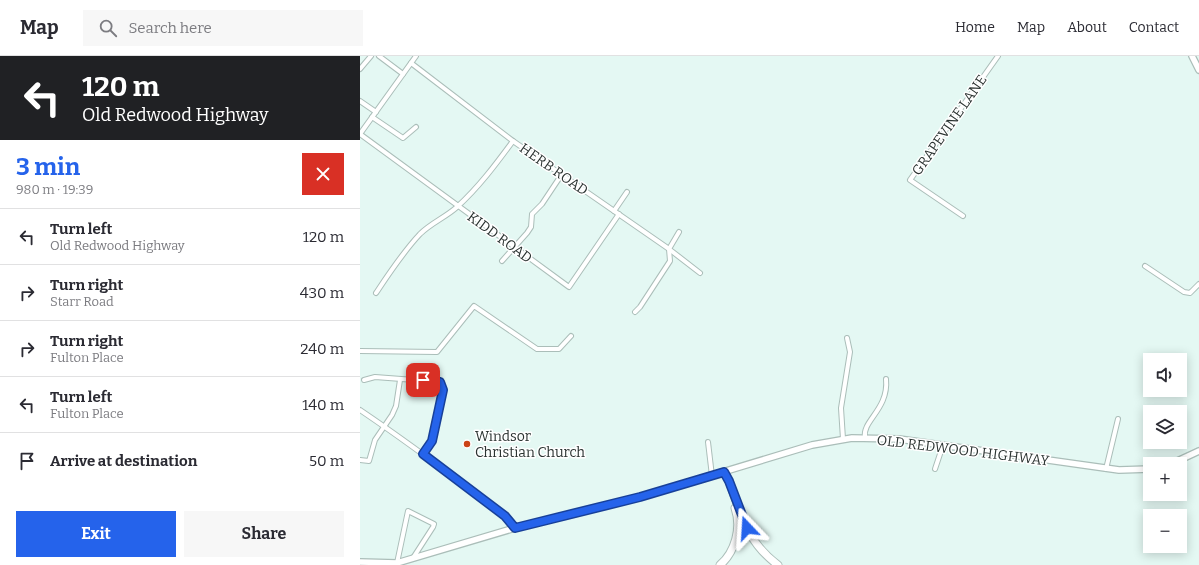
<!DOCTYPE html>
<meta charset="utf-8">
<style>
body{margin:0;font-family:Bitter,serif;background:#f7f7f7;color:#2b2b33;height:100vh;display:flex;flex-direction:column;font-size:15px;white-space:nowrap}
*{box-sizing:border-box;margin:0}
p{font-size:13px;color:#7c7c81}
.icon{flex:none;width:22px;height:22px;fill:none;stroke:currentColor;stroke-width:2;stroke-linecap:round;stroke-linejoin:round}
.map{position:relative;flex:1;overflow:hidden}
.sheet{display:flex;flex-direction:column;background:#fff;width:360px}
.sheet>*{flex:none}
.banner{background:#202124;color:#fff;overflow:hidden}
.fabs{position:absolute;left:783px;top:297px;display:grid;gap:8px}
.fabs a{display:grid;place-items:center;width:44px;height:44px;border-radius:0px;background:#fff;box-shadow:0 2px 10px #0003;font-size:20px}
.pin{position:absolute;display:grid;place-items:center;width:34px;height:34px;color:#fff;margin:-17px;border-radius:8px;box-shadow:0 2px 6px #0006}
.me{position:absolute;width:44px;margin:-22px;rotate:340deg;stroke-linejoin:round;filter:drop-shadow(0 0 3px #0008)}
.turn{display:flex;align-items:center;gap:14px;height:84px;padding:0 16px;font-size:18px}
.turn .icon{width:52px;height:52px;stroke-width:2.5}
.turn b{display:block;font-size:28px;line-height:34px}
.round{display:grid;place-items:center;flex:none;width:42px;height:42px;border-radius:0px;background:#f7f7f7}
.headline{display:flex;align-items:center;justify-content:space-between;height:68px;padding:0 16px}
h1{font-size:24px;font-weight:700;line-height:30px;color:#2563eb}
.primary-button{display:flex;gap:8px;margin-top:auto;padding:8px 16px}
.primary-button a{flex:1;height:46px;border-radius:0px;background:#2563eb;color:#fff;font-size:16px;font-weight:700;line-height:46px;text-align:center}
.primary-button a+a{background:#f7f7f7;color:#2b2b33}
ul{padding:0;list-style:none}
li{display:flex;align-items:center;gap:12px;height:56px;padding:0 16px;border-top:1px solid #e1e1e2}
li div{flex:1}
li b{display:block;font-size:15px}
li em{font-style:normal}
header{display:flex;align-items:center;gap:24px;box-sizing:border-box;height:56px;padding:0 20px;background:#fff;border-bottom:1px solid #e1e1e2}
header strong{font-size:19px}
nav{display:flex;gap:22px;margin-inline-start:auto;font-size:14px}
.search{width:280px;height:36px;background:#f7f7f7;display:flex;align-items:center;gap:10px;box-sizing:border-box;padding:0 14px;border-radius:0px;color:#7c7c81;font-size:15px}
main{display:flex;flex:1;min-height:0}
.map>svg:first-child{display:block}
.lines{fill:none;stroke-linecap:round;stroke-linejoin:round}
.street-casing{stroke:#abbeb9;stroke-width:6}
.secondary-casing{stroke:#abbeb9;stroke-width:8}
.highway-casing{stroke:#abbeb9;stroke-width:9}
.street{stroke:#fff;stroke-width:4}
.secondary{stroke:#fff;stroke-width:5.5}
.highway{stroke:#fff;stroke-width:7}
.route-casing{stroke:#184099;stroke-width:10}
.route{stroke:#2563eb;stroke-width:7}
.poi-dot{fill:#cb4315;stroke:#fff;stroke-width:1.5}
.labels{text-anchor:middle;stroke-width:3;stroke-linejoin:round;paint-order:stroke}
.street-label{font-size:14px;fill:#2b3331;stroke:#fff}
.poi-label{font-size:14px;fill:#2b3331;stroke:#fff;text-anchor:start}
</style>
<header>
<strong>Map</strong>
<div class="search"><svg class="icon" aria-label="search" viewBox="0 0 24 24"><circle cx="10" cy="10" r="6"/><path d="M15 15l6 6"/></svg>Search here</div>
<nav><a>Home</a><a>Map</a><a>About</a><a>Contact</a></nav>
</header>
<main>
<section class="sheet">
<div class="banner">
<div class="turn"><svg class="icon" aria-label="left" viewBox="0 0 24 24"><path d="M17 20v-9H6M10 6l-5 5 5 5"/></svg><div><b>120 m</b>Old Redwood Highway</div></div>
</div>
<div class="headline"><div><h1>3 min</h1><p>980 m · 19:39</p></div><a class="round" style="background:#d93025;color:#fff"><svg class="icon" aria-label="close" viewBox="0 0 24 24"><path d="M6 6l12 12M18 6L6 18"/></svg></a></div>
<ul>
<li><svg class="icon" aria-label="left" viewBox="0 0 24 24"><path d="M17 20v-9H6M10 6l-5 5 5 5"/></svg><div><b>Turn left</b><p>Old Redwood Highway</p></div><em>120 m</em></li>
<li><svg class="icon" aria-label="right" viewBox="0 0 24 24"><path d="M7 20v-9h11M14 6l5 5-5 5"/></svg><div><b>Turn right</b><p>Starr Road</p></div><em>430 m</em></li>
<li><svg class="icon" aria-label="right" viewBox="0 0 24 24"><path d="M7 20v-9h11M14 6l5 5-5 5"/></svg><div><b>Turn right</b><p>Fulton Place</p></div><em>240 m</em></li>
<li><svg class="icon" aria-label="left" viewBox="0 0 24 24"><path d="M17 20v-9H6M10 6l-5 5 5 5"/></svg><div><b>Turn left</b><p>Fulton Place</p></div><em>140 m</em></li>
<li><svg class="icon" aria-label="arrive" viewBox="0 0 24 24"><path d="M6 21V4h12l-3 4 3 4H6"/></svg><div><b>Arrive at destination</b></div><em>50 m</em></li>
</ul>
<div class="primary-button"><a>Exit</a><a>Share</a></div>
</section>
<div class="map">
<svg width="839" height="509" viewBox="0 0 839 509">
<rect width="100%" height="100%" fill="#e4f8f3"/>
<g class="lines">
<g class="street-casing">
<g id="street">
<path d="M19,0L43,18"/>
<path d="M51,7L153,85L309,193L340,217"/>
<path d="M0,13L11,0"/>
<path d="M0,45L16,56"/>
<path d="M12,61L43,82L56,71"/>
<path d="M0,78L209,231L259,158"/>
<path d="M0,78L56,0"/>
<path d="M254,155L267,136"/>
<path d="M603,160L550,124L638,0"/>
<path d="M142,205L167,177L171,171L172,158L182,148L202,118"/>
<path d="M785,210L824,236L830,237L839,228"/>
<path d="M16,237C30,216 43,196 60,178C71,167 86,161 97,151C119,131 136,108 153,85"/>
<path d="M275,256L280,251L310,205L309,193L319,176"/>
<path d="M0,295L77,296L114,250L177,293H199L211,280"/>
<path d="M4,324L15,321L81,326L83,334L72,385L63,398"/>
<path d="M0,354C40,381 78,409 116,438C129,448 147,458 155,472"/>
<path d="M505,381C502,365 529,353 526,323"/>
<path d="M483,383L481,352L490,296L487,282"/>
<path d="M348,386L352,420"/>
<path d="M0,404L9,405L15,384L32,359L36,350L40,324"/>
<path d="M575,413L583,389"/>
<path d="M746,413L758,363"/>
<path d="M37,507L48,455L74,468L73,471L53,502"/>
</g>
</g>
<g class="secondary-casing">
<g id="secondary">
<path d="M832,0L839,14"/>
<path d="M811,408L839,395"/>
<path d="M0,506L37,507L155,472L280,441L452,389L492,382L539,383L759,414L790,413"/>
</g>
</g>
<g class="highway-casing">
<g id="highway">
<path d="M364,416L369,425C382,460 387,486 418,509"/>
<path d="M360,509C375,496 382,472 375,452"/>
</g>
</g>
<use href="#street" class="street"/>
<use href="#secondary" class="secondary"/>
<use href="#highway" class="highway"/>
</g>
<g class="lines">
<g class="route-casing">
<path id="route" d="M63,324L80,326L83,334L72,385L63,398L145,460L155,472L280,441L364,416L369,425L387,472"/>
</g>
<use href="#route" class="route"/>
</g>
<circle class="poi-dot" cx="107" cy="388" r="4"/>
<g class="labels">
<g class="street-label">
<text transform="translate(589 69) rotate(-55)" y="5">GRAPEVINE LANE</text>
<text transform="translate(194 113) rotate(35)" y="5">HERB ROAD</text>
<text transform="translate(140 181) rotate(36)" y="5">KIDD ROAD</text>
<text transform="translate(603 394) rotate(7)" y="5">OLD REDWOOD HIGHWAY</text>
</g>
<g class="poi-label">
<text x="115" y="385">Windsor<tspan x="115" dy="16">Christian Church</tspan></text>
</g>
</g>
</svg>
<div class="fabs">
<a><svg class="icon" aria-label="sound" viewBox="0 0 24 24"><path d="M4 9h4l5-4v14l-5-4H4zM17 9q2 3 0 6"/></svg></a>
<a><svg class="icon" aria-label="layers" viewBox="0 0 24 24"><path d="M12 4l9 5-9 5-9-5zM3 14l9 5 9-5"/></svg></a>
<a>+</a>
<a>−</a>
</div>
<div class="pin" style="left:63px;top:324px;background:#d93025"><svg class="icon" aria-label="arrive" viewBox="0 0 24 24"><path d="M6 21V4h12l-3 4 3 4H6"/></svg></div>
<svg class="me" style="left:387px;top:472px" viewBox="-20 -20 40 40"><path d="M0-17L14 15 0 8-14 15z" fill="#2563eb" stroke="#fff" stroke-width="4"/></svg>
</div>
</main>
